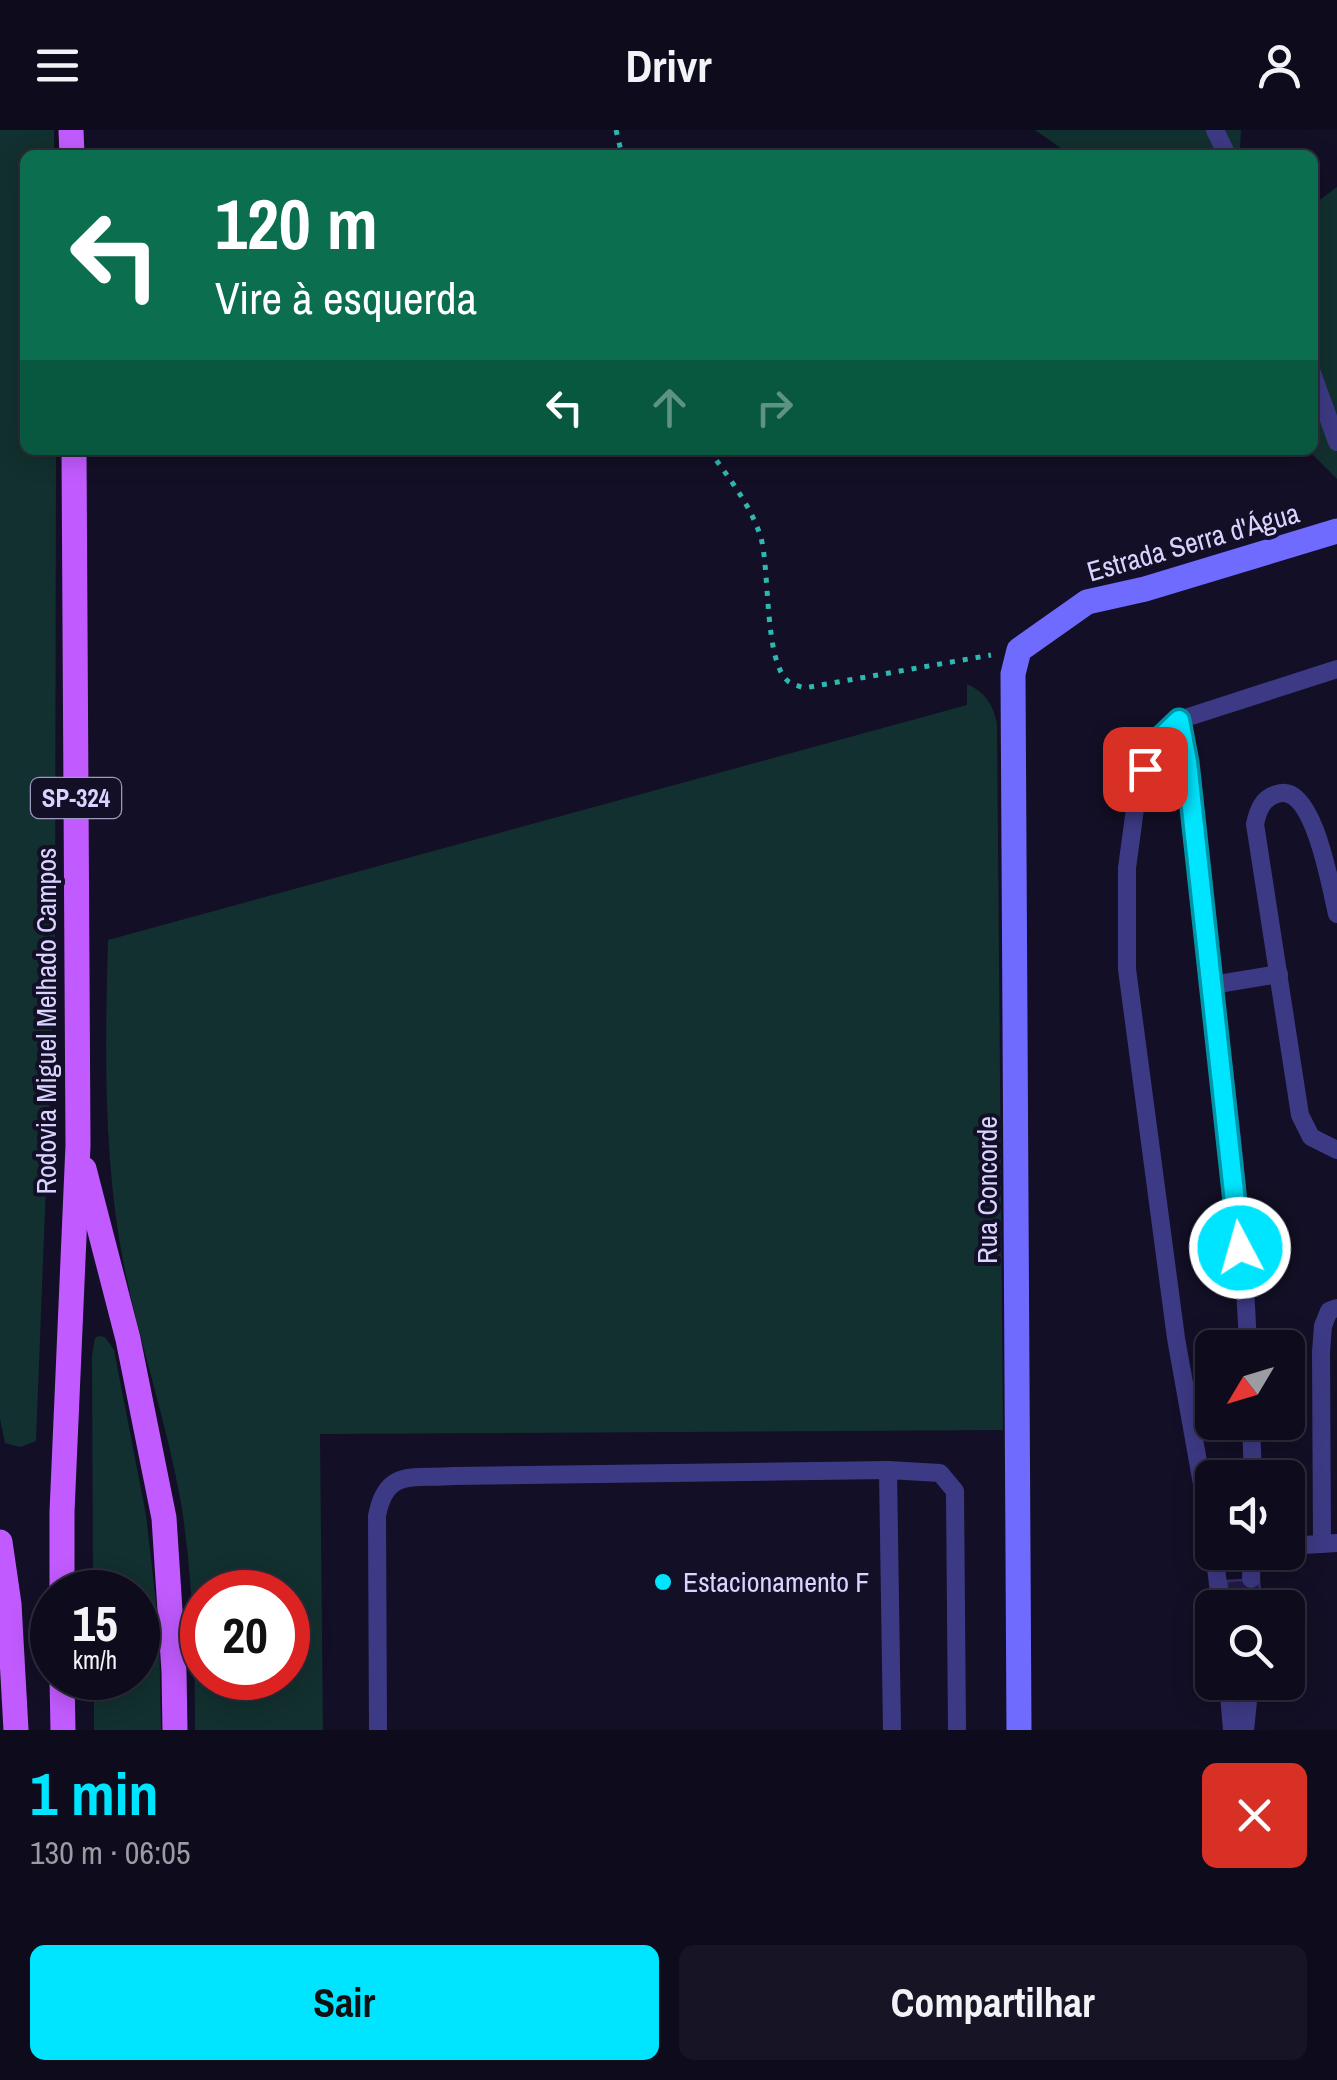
<!DOCTYPE html>
<html lang="pt">
<meta charset="utf-8">
<style>
body{margin:0;font-family:"Archivo Narrow",sans-serif;background:#171425;color:#f1f3f6;height:100vh;display:flex;flex-direction:column;font-size:38px;white-space:nowrap}
*{box-sizing:border-box;margin:0}
p{font-size:32px;color:#9b9ba3}
.icon{flex:none;width:55px;height:55px;fill:none;stroke:currentColor;stroke-width:2;stroke-linecap:round;stroke-linejoin:round}
.map{position:relative;height:1600px;overflow:hidden}
.details{display:flex;flex-direction:column;background:#0e0b1c;flex:1}
.details>*{flex:none}
.top-card{position:absolute;left:20px;top:20px;width:1298px;height:305px;border-radius:15px;box-shadow:0 5px 25px #0003,0 0 0 2px #2e2b3b;background:#0b6e4f;color:#fff;overflow:hidden}
.needle{width:65px;rotate:232deg}
.controls{position:absolute;left:1195px;top:1200px;display:grid;gap:20px}
.controls a{display:grid;place-items:center;width:110px;height:110px;border-radius:15px;background:#0e0b1c;box-shadow:0 5px 25px #0003,0 0 0 2px #2e2b3b;font-size:50px}
.speed{position:absolute;left:30px;top:1440px;display:flex;gap:20px;font-size:50px;font-weight:700;text-align:center}
.speed>*{display:grid;place-content:center;width:130px;height:130px;border-radius:50%;background:#0e0b1c;box-shadow:0 5px 25px #0003,0 0 0 2px #2e2b3b;line-height:1}
.speed small{font-size:25px;font-weight:400}
.speed .limit{border:15px solid #d22;background:#fff;color:#111}
.pin{position:absolute;display:grid;place-items:center;width:85px;height:85px;color:#fff;margin:-42px;border-radius:20px;box-shadow:0 5px 15px #0006}
.me{position:absolute;width:110px;margin:-55px;rotate:354deg;stroke-linejoin:round;filter:drop-shadow(0 0 8px #0008)}
.turn{display:flex;align-items:center;gap:35px;height:210px;padding:0 30px;font-size:45px}
.turn .icon{width:130px;height:130px;stroke-width:2.5}
.turn b{display:block;font-size:70px;line-height:85px}
.lanes{display:flex;align-items:center;height:95px;padding:0 30px;background:#0003;justify-content:center;gap:50px;direction:ltr}
.lanes .off{opacity:.35}
.round{display:grid;place-items:center;flex:none;width:105px;height:105px;border-radius:15px;background:#171425}
.head{display:flex;align-items:center;justify-content:space-between;height:170px;padding:0 30px}
h1{font-size:60px;font-weight:700;line-height:75px;color:#00e5ff}
.cta{display:flex;gap:20px;margin-top:auto;padding:20px 30px}
.cta a{flex:1;height:115px;border-radius:15px;background:#00e5ff;color:#111;font-size:40px;font-weight:700;line-height:115px;text-align:center}
.cta a+a{background:#171425;color:#f1f3f6}
header{display:flex;justify-content:space-between;align-items:center;height:130px;padding:0 30px;background:#0e0b1c;font-size:45px;font-weight:700}
.map>svg:first-child{display:block}
.green{fill:#12302f;fill-rule:evenodd}
.building{fill:#241b47;stroke:#3b2d73;stroke-width:2.5}
.lines{fill:none;stroke-linecap:round;stroke-linejoin:round}
.path{stroke:#2fb8b0;stroke-width:5;stroke-dasharray:5 8;stroke-linecap:butt}
.lane{stroke:#3d3a85;stroke-width:18}
.secondary{stroke:#6f6bff;stroke-width:25}
.primary{stroke:#c25bff;stroke-width:25}
.route-casing{stroke:#0095a6;stroke-width:25}
.route{stroke:#00e5ff;stroke-width:18}
.poi-dot{fill:#00e5ff;stroke:#130f26;stroke-width:4}
.labels{text-anchor:middle;stroke-width:8;stroke-linejoin:round;paint-order:stroke}
.shield{fill:#130f26;stroke:#9e99be;stroke-width:2.5}
.shield-label{font-size:25px;font-weight:bold;fill:#d9d4ff}
.street-label{font-size:28px;fill:#d9d4ff;stroke:#130f26}
.poi-label{font-size:28px;fill:#d9d4ff;stroke:#130f26;text-anchor:start}
</style>
<header><svg class="icon" aria-label="menu" viewBox="0 0 24 24"><path d="M4 6h16M4 12h16M4 18h16"/></svg>Drivr<svg class="icon" aria-label="person" viewBox="0 0 24 24"><circle cx="12" cy="8" r="4"/><path d="M4 21q1-7 8-7t8 7"/></svg></header>
<div class="map">
<svg width="1337" height="1600" viewBox="0 0 1337 1600">
<rect width="100%" height="100%" fill="#130f26"/>
<g class="green">
<path d="M0,0H54V25H25V320H56L55,825L36,1311L20,1317L5,1313L0,1289Z"/>
<path d="M1035,0H1241L1240,19L1245,25H1071Z"/>
<path d="M1337,57V349L1308,320H1312L1313,75Z"/>
<path d="M967,554C986,563 992,573 997,593L1003,1300L320,1304L323,1600H195C195,1524 193,1448 181,1373C167,1293 140,1215 124,1136C103,1030 105,918 108,810L967,575ZM202,1462H288V1548H202Z"/>
<path d="M99,1206L105,1207L114,1220L146,1385L159,1499L161,1600H94V1548H138V1462H93L92,1226L95,1208Z"/>
</g>
<path class="building" d="M1259,1449L1261,1478H1228L1227,1451Z"/>
<g class="lines">
<g class="path">
<path d="M616,0L622,25"/>
<path d="M709,320C728,347 751,375 761,408C770,441 764,534 789,552C794,555 799,556 804,558L991,525"/>
</g>
<g class="lane">
<path d="M1215,0L1227,25"/>
<path d="M1312,243L1337,312"/>
<path d="M1179,590C1189,643 1190,696 1198,749C1220,903 1242,1061 1248,1218"/>
<path d="M1337,784C1331,760 1314,651 1277,664C1262,668 1258,681 1255,694L1300,985L1311,1007L1337,1020"/>
<path d="M1212,855L1279,844"/>
<path d="M1251,1292L1253,1348"/>
<path d="M888,1340L892,1600"/>
<path d="M1212,1410L1176,1208L1127,839V738L1137,664L1153,614L1179,590L1337,539"/>
<path d="M1322,1414L1321,1222L1323,1196L1329,1181L1337,1178"/>
<path d="M1288,1416L1337,1413"/>
<path d="M1214,1422L1221,1478"/>
<path d="M1251,1449L1252,1422"/>
<path d="M1228,1552L1232,1600"/>
<path d="M378,1600L377,1386C386,1338 412,1349 453,1346L888,1340L940,1343L955,1361L957,1600"/>
<path d="M1245,1600L1250,1552"/>
</g>
<path class="secondary" d="M1019,1600L1013,544L1019,520L1087,472L1145,459L1337,401"/>
<g class="primary">
<path d="M71,0L72,25"/>
<path d="M84,1039L128,1209L164,1388L174,1542L175,1600"/>
<path d="M0,1412L9,1474L16,1600"/>
<path d="M62,1462V1382L78,1015L74,320"/>
<path d="M62,1548L63,1600"/>
</g>
</g>
<g class="lines">
<g class="route-casing">
<path id="route" d="M1145,639L1154,614L1179,590L1187,632L1240,1118"/>
</g>
<use href="#route" class="route"/>
</g>
<circle class="poi-dot" cx="663" cy="1452" r="10"/>
<g class="labels">
<rect class="shield" x="31" y="648" width="90" height="40" rx="8"/>
<g class="shield-label">
<text x="76" y="677">SP-324</text>
</g>
<g class="street-label">
<text transform="translate(1193 412) rotate(-16)" y="10">Estrada Serra d'Água</text>
<text transform="translate(46 891) rotate(-90)" y="10">Rodovia Miguel Melhado Campos</text>
<text transform="translate(987 1060) rotate(-90)" y="10">Rua Concorde</text>
</g>
<g class="poi-label">
<text x="683" y="1462">Estacionamento F</text>
</g>
</g>
</svg>
<div class="controls">
<a><svg class="needle" viewBox="-14 -14 28 28"><path d="M0-13l5 13h-10z" fill="#e53935"/><path d="M0 13l5-13h-10z" fill="#9b9ba3"/></svg></a>
<a><svg class="icon" aria-label="sound" viewBox="0 0 24 24"><path d="M4 9h4l5-4v14l-5-4H4zM17 9q2 3 0 6"/></svg></a>
<a><svg class="icon" aria-label="search" viewBox="0 0 24 24"><circle cx="10" cy="10" r="6"/><path d="M15 15l6 6"/></svg></a>
</div>
<div class="speed"><div>15<small>km/h</small></div><div class="limit">20</div></div>
<div class="pin" style="left:1145px;top:639px;background:#d93025"><svg class="icon" aria-label="arrive" viewBox="0 0 24 24"><path d="M6 21V4h12l-3 4 3 4H6"/></svg></div>
<svg class="me" style="left:1240px;top:1118px" viewBox="-20 -20 40 40"><circle r="17" fill="#00e5ff" stroke="#fff" stroke-width="3"/><path d="M0-11L8 9 0 5-8 9z" fill="#fff"/></svg>
<div class="top-card">
<div class="turn"><svg class="icon" aria-label="left" viewBox="0 0 24 24"><path d="M17 20v-9H6M10 6l-5 5 5 5"/></svg><div><b>120 m</b>Vire à esquerda</div></div>
<div class="lanes"><svg class="icon" aria-label="left" viewBox="0 0 24 24"><path d="M17 20v-9H6M10 6l-5 5 5 5"/></svg><svg class="icon off" aria-label="ahead" viewBox="0 0 24 24"><path d="M12 20V5M6 11l6-6 6 6"/></svg><svg class="icon off" aria-label="right" viewBox="0 0 24 24"><path d="M7 20v-9h11M14 6l5 5-5 5"/></svg></div>
</div>
</div>
<section class="details">
<div class="head"><div><h1>1 min</h1><p>130 m · 06:05</p></div><a class="round" style="background:#d93025;color:#fff"><svg class="icon" aria-label="close" viewBox="0 0 24 24"><path d="M6 6l12 12M18 6L6 18"/></svg></a></div>
<div class="cta"><a>Sair</a><a>Compartilhar</a></div>
</section>
